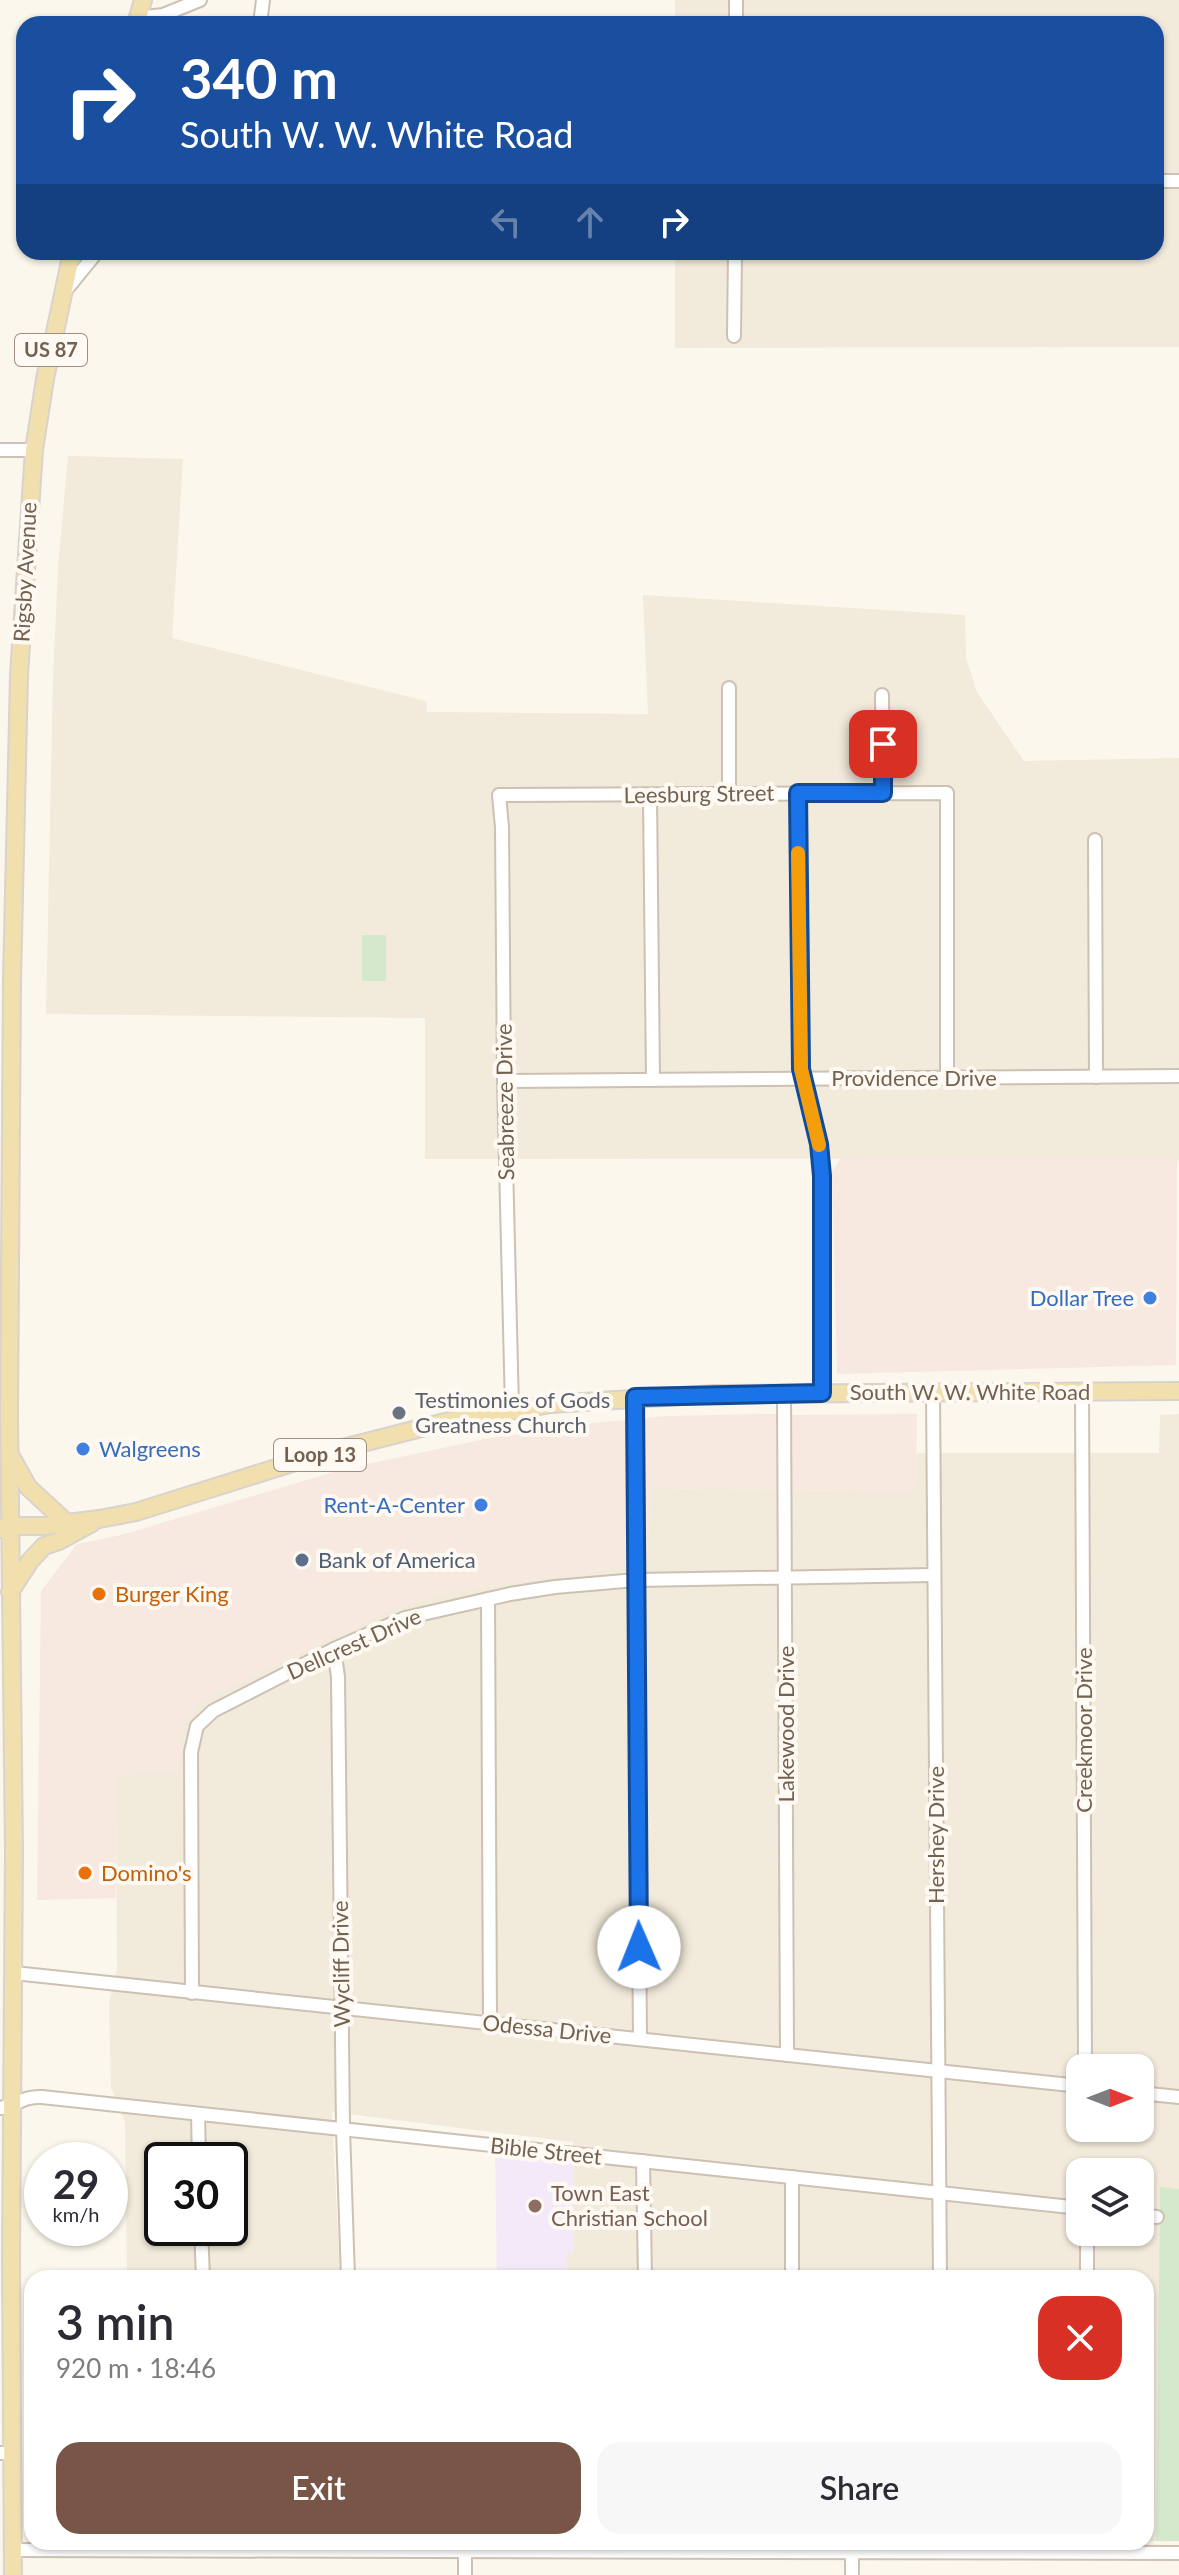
<!DOCTYPE html>
<meta charset="utf-8">
<style>
body{margin:0;font-family:Lato,sans-serif;background:#f7f7f7;color:#2b2b33;height:100vh;display:flex;flex-direction:column;font-size:30px;white-space:nowrap}
*{box-sizing:border-box;margin:0}
p{font-size:26px;color:#7c7c81}
.icon{flex:none;width:44px;height:44px;fill:none;stroke:currentColor;stroke-width:2;stroke-linecap:round;stroke-linejoin:round}
.map{position:relative;flex:1;overflow:hidden}
.drawer{position:absolute;left:24px;top:2270px;width:1130px;height:280px;display:flex;flex-direction:column;background:#fff;border-radius:24px;box-shadow:0 2px 6px #0004}
.drawer>*{flex:none}
.banner{position:absolute;left:16px;top:16px;width:1148px;height:244px;border-radius:24px;box-shadow:0 2px 6px #0004;background:#1a4fa0;color:#fff;overflow:hidden}
.needle{width:52px;rotate:90deg}
.controls{position:absolute;left:1066px;top:2054px;display:grid;gap:16px}
.controls a{display:grid;place-items:center;width:88px;height:88px;border-radius:16px;background:#fff;box-shadow:0 2px 6px #0004;font-size:40px}
.speed{position:absolute;left:24px;top:2142px;display:flex;gap:16px;font-size:40px;font-weight:700;text-align:center}
.speed>*{display:grid;place-content:center;width:104px;height:104px;border-radius:50%;background:#fff;box-shadow:0 2px 6px #0004;line-height:1}
.speed small{font-size:20px;font-weight:400}
.speed .limit{border:4px solid #111;border-radius:12px;background:#fff;color:#111}
.pin{position:absolute;display:grid;place-items:center;width:68px;height:68px;color:#fff;margin:-34px;border-radius:16px;box-shadow:0 4px 12px #0006}
.me{position:absolute;width:88px;margin:-44px;rotate:359deg;stroke-linejoin:round;filter:drop-shadow(0 0 6px #0008)}
.turn{display:flex;align-items:center;gap:28px;height:168px;padding:0 32px;font-size:36px}
.turn .icon{width:104px;height:104px;stroke-width:2.5}
.turn b{display:block;font-size:56px;line-height:68px}
.lanes{display:flex;align-items:center;height:76px;padding:0 32px;background:#0003;justify-content:center;gap:40px;direction:ltr}
.lanes .off{opacity:.35}
.round{display:grid;place-items:center;flex:none;width:84px;height:84px;border-radius:24px;background:#f7f7f7}
.head{display:flex;align-items:center;justify-content:space-between;height:136px;padding:0 32px}
h1{font-size:48px;font-weight:600;line-height:60px}
.action{display:flex;gap:16px;margin-top:auto;padding:16px 32px}
.action a{flex:1;height:92px;border-radius:24px;background:#785547;color:#fff;font-size:32px;font-weight:600;line-height:92px;text-align:center}
.action a+a{background:#f7f7f7;color:#2b2b33}
.map>svg:first-child{display:block}
.residential{fill:#f2eadb;fill-rule:evenodd}
.commercial{fill:#f7e9df}
.education{fill:#f4e9f8}
.green{fill:#d4e8cc}
.lines{fill:none;stroke-linecap:round;stroke-linejoin:round}
.minor-casing{stroke:#ccc1b3;stroke-width:16}
.major-casing{stroke:#d8d3ce;stroke-width:20}
.minor{stroke:#fff;stroke-width:12}
.major{stroke:#f1e0ad;stroke-width:16}
.route-casing{stroke:#114b97;stroke-width:20}
.route{stroke:#1a73e8;stroke-width:14}
.slow{stroke:#f59e0b;stroke-width:14}
.shop-dot{fill:#3f7fe0;stroke:#fefaf3;stroke-width:3}
.worship-dot{fill:#6b7280;stroke:#fefaf3;stroke-width:3}
.service-dot{fill:#5c6f8a;stroke:#fefaf3;stroke-width:3}
.food-dot{fill:#e8710a;stroke:#fefaf3;stroke-width:3}
.education-dot{fill:#8d6e63;stroke:#fefaf3;stroke-width:3}
.labels{text-anchor:middle;stroke-width:8;stroke-linejoin:round;paint-order:stroke}
.shield{fill:#fefaf3;stroke:#9d9082;stroke-width:2}
.shield-label{font-size:20px;font-weight:bold;fill:#746251}
.street-label{font-size:22px;fill:#746251;stroke:#fefaf3}
.shop-label{font-size:22px;fill:#366cbe;stroke:#fefaf3;text-anchor:end}
.worship-label{font-size:22px;fill:#5b616d;stroke:#fefaf3;text-anchor:start}
.service-label{font-size:22px;fill:#4e5e75;stroke:#fefaf3;text-anchor:start}
.food-label{font-size:22px;fill:#c56008;stroke:#fefaf3;text-anchor:start}
.education-label{font-size:22px;fill:#785e54;stroke:#fefaf3;text-anchor:start}
</style>
<div class="map">
<svg width="1179" height="2575" viewBox="0 0 1179 2575">
<rect width="100%" height="100%" fill="#fbf7ec"/>
<g class="residential">
<path d="M675,0H1179V347L675,348V252H1156V24H675Z"/>
<path d="M68,456L183,459L172,638L426,701L427,712L648,714L643,595L965,615L966,658L977,692L1024,761L1179,758V1166L1177,1158L425,1159V1018L46,1014L53,679L58,567Z"/>
<path d="M1179,1414V2189L1160,2188L1156,2541H1146V2278H567L566,2253L574,2252L573,2142L332,2112L340,2278H127L125,2122L111,2087L109,2003L117,1970L116,1772L182,1726L199,1701L398,1606L458,1590L608,1569L647,1557L651,1488L916,1492L917,1453H1159L1160,1415ZM1080,2068H1140V2128H1080ZM162,2160H230V2228H162ZM1080,2172H1140V2232H1080Z"/>
</g>
<g class="commercial">
<path d="M841,1158H1177L1176,1365L837,1374L832,1171Z"/>
<path d="M756,1414H780L779,1490L651,1488L647,1557L608,1569L458,1590L398,1606L199,1701L182,1726L180,1772L116,1773V1898L37,1900L41,1591L77,1544L121,1535L344,1469L485,1439L594,1423L667,1416Z"/>
<path d="M917,1414L916,1492L789,1490V1415Z"/>
</g>
<path class="education" d="M495,2152L573,2160L574,2253H566L567,2278H497Z"/>
<g class="green">
<rect x="362" y="935" width="24" height="46"/>
<path d="M1160,2187L1179,2189V2541H1156Z"/>
</g>
<g class="lines">
<g class="minor-casing">
<g id="minor">
<path d="M137,18L163,15L200,0"/>
<path d="M260,24L263,0"/>
<path d="M736,24V0"/>
<path d="M1156,181H1179"/>
<path d="M66,290L97,252"/>
<path d="M734,336L735,252"/>
<path d="M0,450H34"/>
<path d="M729,688V794"/>
<path d="M882,695L883,793"/>
<path d="M798,793L801,1069L819,1144L822,1176V1393"/>
<path d="M650,795L653,1080"/>
<path d="M1095,840L1096,1077"/>
<path d="M504,1081L1179,1076"/>
<path d="M1082,1391L1085,2068"/>
<path d="M933,1392L940,2278"/>
<path d="M784,1393L787,2055"/>
<path d="M635,1397L640,2039"/>
<path d="M512,1409L504,1081L502,827L499,795L947,793V1078"/>
<path d="M488,1599L490,2023"/>
<path d="M334,1649L338,1677L343,2129L348,2278"/>
<path d="M14,1973L1080,2086"/>
<path d="M192,1993L191,1752L197,1726L213,1711L334,1649L405,1618L510,1594L555,1587L636,1580L934,1575"/>
<path d="M1140,2093L1179,2097"/>
<path d="M0,2108C17,2105 24,2096 42,2097L1080,2208"/>
<path d="M198,2114L199,2160"/>
<path d="M643,2161L645,2278"/>
<path d="M792,2177V2278"/>
<path d="M1140,2215L1157,2217"/>
<path d="M201,2228L203,2278"/>
<path d="M1087,2232V2278"/>
<path d="M0,2453H12"/>
<path d="M13,2550L1179,2553"/>
<path d="M465,2551V2575"/>
<path d="M852,2553V2575"/>
</g>
</g>
<g class="major-casing">
<g id="major">
<path d="M136,24L143,0"/>
<path d="M12,1458L28,1487L67,1523"/>
<path d="M1,1529L9,1526H44L99,1519L136,1512L327,1452L445,1422L551,1404L714,1394L1179,1391"/>
<path d="M10,1592L30,1561L44,1546L59,1541L92,1523"/>
<path d="M13,2575L11,2258L14,1852L9,1414L12,981L19,675L34,450L45,379L72,252"/>
</g>
</g>
<use href="#minor" class="minor"/>
<use href="#major" class="major"/>
</g>
<g class="lines">
<g class="route-casing">
<path id="route" d="M639,1947L635,1397L822,1393V1176L819,1144L801,1069L798,793H883V744"/>
</g>
<use href="#route" class="route"/>
<path class="slow" d="M798,853L801,1069L819,1145"/>
</g>
<g class="shop-dot">
<circle cx="1150" cy="1298" r="8"/>
<circle cx="83" cy="1449" r="8"/>
<circle cx="481" cy="1505" r="8"/>
</g>
<circle class="worship-dot" cx="399" cy="1413" r="8"/>
<circle class="service-dot" cx="302" cy="1560" r="8"/>
<g class="food-dot">
<circle cx="99" cy="1594" r="8"/>
<circle cx="85" cy="1873" r="8"/>
</g>
<circle class="education-dot" cx="535" cy="2206" r="8"/>
<g class="labels">
<g class="shield">
<rect x="15" y="334" width="72" height="32" rx="6"/>
<rect x="274" y="1439" width="92" height="32" rx="6"/>
</g>
<g class="shield-label">
<text x="51" y="357">US 87</text>
<text x="320" y="1462">Loop 13</text>
</g>
<g class="street-label">
<text transform="translate(25 572) rotate(-87)" y="8">Rigsby Avenue</text>
<text transform="translate(699 794) rotate(-1)" y="8">Leesburg Street</text>
<text x="914" y="1086">Providence Drive</text>
<text transform="translate(505 1102) rotate(-91)" y="8">Seabreeze Drive</text>
<text x="970" y="1400">South W. W. White Road</text>
<text transform="translate(354 1644) rotate(-24)" y="8">Dellcrest Drive</text>
<text transform="translate(786 1724) rotate(-90)" y="8">Lakewood Drive</text>
<text transform="translate(1084 1730) rotate(-90)" y="8">Creekmoor Drive</text>
<text transform="translate(936 1835) rotate(-90)" y="8">Hershey Drive</text>
<text transform="translate(341 1964) rotate(-91)" y="8">Wycliff Drive</text>
<text transform="translate(547 2029) rotate(6)" y="8">Odessa Drive</text>
<text transform="translate(546 2151) rotate(6)" y="8">Bible Street</text>
</g>
<g class="shop-label">
<text x="1134" y="1306">Dollar Tree</text>
<text x="99" y="1457" text-anchor="start">Walgreens</text>
<text x="465" y="1513">Rent-A-Center</text>
</g>
<g class="worship-label">
<text x="415" y="1408">Testimonies of Gods<tspan x="415" dy="25">Greatness Church</tspan></text>
</g>
<g class="service-label">
<text x="318" y="1568">Bank of America</text>
</g>
<g class="food-label">
<text x="115" y="1602">Burger King</text>
<text x="101" y="1881">Domino's</text>
</g>
<g class="education-label">
<text x="551" y="2201">Town East<tspan x="551" dy="25">Christian School</tspan></text>
</g>
</g>
</svg>
<div class="controls">
<a><svg class="needle" viewBox="-14 -14 28 28"><path d="M0-13l5 13h-10z" fill="#e53935"/><path d="M0 13l5-13h-10z" fill="#7c7c81"/></svg></a>
<a><svg class="icon" aria-label="layers" viewBox="0 0 24 24"><path d="M12 4l9 5-9 5-9-5zM3 14l9 5 9-5"/></svg></a>
</div>
<div class="speed"><div>29<small>km/h</small></div><div class="limit">30</div></div>
<div class="pin" style="left:883px;top:744px;background:#d93025"><svg class="icon" aria-label="arrive" viewBox="0 0 24 24"><path d="M6 21V4h12l-3 4 3 4H6"/></svg></div>
<svg class="me" style="left:639px;top:1947px" viewBox="-20 -20 40 40"><circle r="19" fill="#fff"/><path d="M0-13L10 11 0 6-10 11z" fill="#1a73e8"/></svg>
<div class="banner">
<div class="turn"><svg class="icon" aria-label="right" viewBox="0 0 24 24"><path d="M7 20v-9h11M14 6l5 5-5 5"/></svg><div><b>340 m</b>South W. W. White Road</div></div>
<div class="lanes"><svg class="icon off" aria-label="left" viewBox="0 0 24 24"><path d="M17 20v-9H6M10 6l-5 5 5 5"/></svg><svg class="icon off" aria-label="ahead" viewBox="0 0 24 24"><path d="M12 20V5M6 11l6-6 6 6"/></svg><svg class="icon" aria-label="right" viewBox="0 0 24 24"><path d="M7 20v-9h11M14 6l5 5-5 5"/></svg></div>
</div>
<section class="drawer">
<div class="head"><div><h1>3 min</h1><p>920 m · 18:46</p></div><a class="round" style="background:#d93025;color:#fff"><svg class="icon" aria-label="close" viewBox="0 0 24 24"><path d="M6 6l12 12M18 6L6 18"/></svg></a></div>
<div class="action"><a>Exit</a><a>Share</a></div>
</section>
</div>
